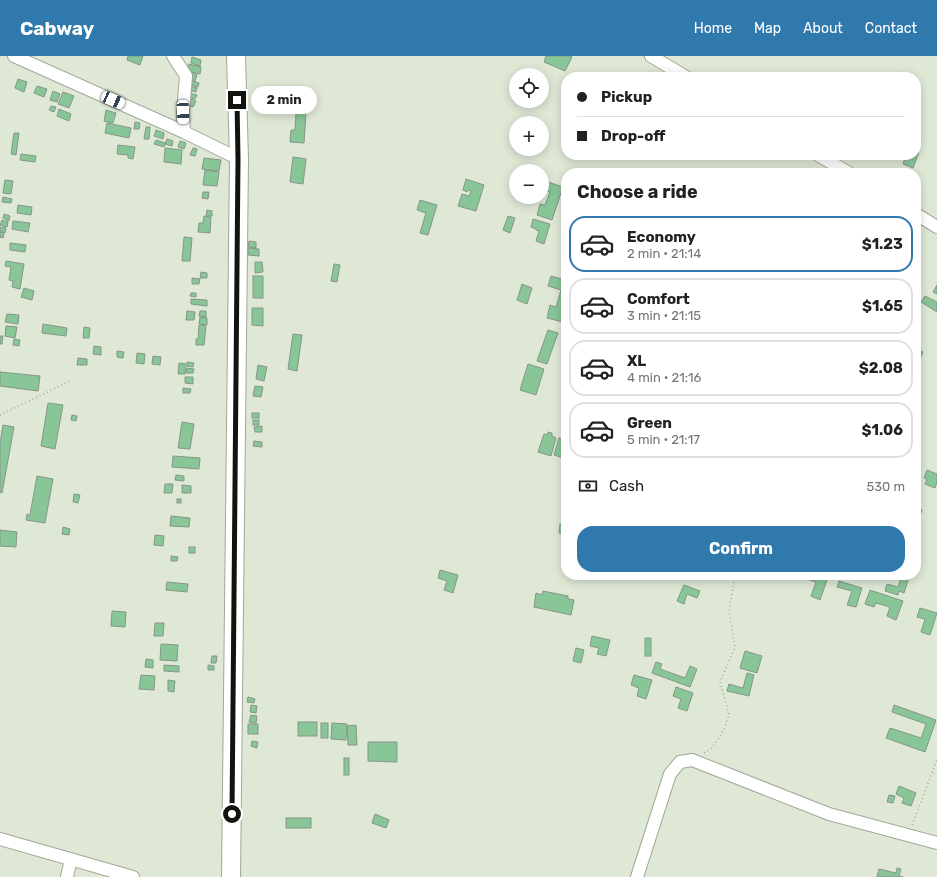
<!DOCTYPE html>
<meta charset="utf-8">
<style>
body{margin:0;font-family:Rubik,sans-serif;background:#f6f6f6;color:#222;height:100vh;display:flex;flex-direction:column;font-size:15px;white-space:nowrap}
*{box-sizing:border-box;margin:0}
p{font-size:13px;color:#767676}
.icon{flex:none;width:22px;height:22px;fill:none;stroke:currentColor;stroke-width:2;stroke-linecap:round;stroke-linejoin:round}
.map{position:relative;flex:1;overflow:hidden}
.sheet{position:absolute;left:561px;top:112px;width:360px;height:412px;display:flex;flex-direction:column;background:#fff;border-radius:16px;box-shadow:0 2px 10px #0003}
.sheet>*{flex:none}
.guide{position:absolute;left:561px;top:16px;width:360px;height:88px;border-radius:16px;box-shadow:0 2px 10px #0003;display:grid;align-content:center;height:88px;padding:0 16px;background:#fff}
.buttons{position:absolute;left:509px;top:12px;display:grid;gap:8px}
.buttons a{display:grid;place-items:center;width:40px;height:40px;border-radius:50%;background:#fff;box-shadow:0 2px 10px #0003;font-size:20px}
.end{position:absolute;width:18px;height:18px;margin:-9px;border:5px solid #11140e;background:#fff;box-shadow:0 0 0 2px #fff}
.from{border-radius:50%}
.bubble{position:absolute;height:28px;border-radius:14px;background:#fff;box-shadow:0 2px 10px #0003;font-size:13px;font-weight:700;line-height:28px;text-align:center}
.car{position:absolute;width:12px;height:24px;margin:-12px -6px;border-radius:5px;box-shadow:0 0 3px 1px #0007;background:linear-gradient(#fff 24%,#345 0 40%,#fff 0 76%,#345 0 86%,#fff 0)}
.guide b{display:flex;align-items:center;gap:14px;height:38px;font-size:15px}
.guide b+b{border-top:1px solid #e0e0e0}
.guide i{width:10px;height:10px;background:#222}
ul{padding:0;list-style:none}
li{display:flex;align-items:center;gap:12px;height:56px;margin:0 8px 6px;padding:0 8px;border:2px solid #e0e0e0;border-radius:16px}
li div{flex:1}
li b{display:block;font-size:15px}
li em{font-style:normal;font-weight:700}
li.current{border-color:#3079ad}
li>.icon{width:36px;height:36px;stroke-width:1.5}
h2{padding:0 16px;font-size:18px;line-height:48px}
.pay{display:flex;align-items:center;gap:10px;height:44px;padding:0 16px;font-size:15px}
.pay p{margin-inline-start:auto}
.primary-button{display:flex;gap:8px;margin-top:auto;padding:8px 16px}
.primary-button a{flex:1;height:46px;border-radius:16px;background:#3079ad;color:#fff;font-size:16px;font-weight:700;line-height:46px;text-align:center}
header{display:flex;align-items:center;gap:24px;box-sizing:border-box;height:56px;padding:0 20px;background:#3079ad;color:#fff}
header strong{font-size:19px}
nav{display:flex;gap:22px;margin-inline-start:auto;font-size:14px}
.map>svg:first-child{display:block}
.building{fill:#88c698;stroke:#859689}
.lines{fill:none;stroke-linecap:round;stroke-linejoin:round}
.minor-casing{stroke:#a0a998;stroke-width:14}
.highway-casing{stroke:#a0a998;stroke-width:20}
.path{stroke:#9fa697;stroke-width:1.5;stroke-dasharray:1 3;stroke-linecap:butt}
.minor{stroke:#fff;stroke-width:12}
.highway{stroke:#fff;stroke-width:18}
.route{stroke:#11140e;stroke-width:5}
</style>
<header>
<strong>Cabway</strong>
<nav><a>Home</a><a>Map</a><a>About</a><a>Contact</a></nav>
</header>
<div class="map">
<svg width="937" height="821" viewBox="0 0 937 821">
<rect width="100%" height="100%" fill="#dfe8d5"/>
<!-- building -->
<g class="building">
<polygon points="128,0 143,0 140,9 127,4"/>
<polygon points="546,0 571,0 572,1 565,15 544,6"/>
<polygon points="192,1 201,4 200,10 191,7"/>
<polygon points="189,8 201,11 200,18 187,15"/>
<polygon points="192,17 197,19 195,25 191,23"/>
<polygon points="18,23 27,26 24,36 15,32"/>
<polygon points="190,24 199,27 198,31 188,28"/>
<polygon points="37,30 47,33 44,41 34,37"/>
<polygon points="189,30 197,32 196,36 188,34"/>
<polygon points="53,35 60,38 57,46 50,44"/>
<polygon points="63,36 74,40 69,52 58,48"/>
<polygon points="189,37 197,39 195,43 188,41"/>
<polygon points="188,42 196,45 193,51 185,48"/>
<polygon points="51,50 56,51 54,56 49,54"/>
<polygon points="59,53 71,58 69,65 57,60"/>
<polygon points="106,54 116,57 113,67 104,65"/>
<polygon points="296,57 306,57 304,87 290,86 291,74 295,74"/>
<polygon points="135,66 140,67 139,73 134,73"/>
<polygon points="107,67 131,72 129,82 105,77"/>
<polygon points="146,71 150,71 149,83 144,83"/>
<polygon points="156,74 164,77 163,83 154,80"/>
<polygon points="14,77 19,77 16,99 11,98"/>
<polygon points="167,83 173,85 172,90 165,88"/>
<polygon points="156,84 165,87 164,91 154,88"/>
<polygon points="180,85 186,87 184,93 178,91"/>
<polygon points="118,89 135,91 133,103 128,102 128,99 117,98"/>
<polygon points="165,92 182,94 181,108 164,106"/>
<polygon points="193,92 197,93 195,100 190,99"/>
<polygon points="916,95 919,96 913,112 903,108 906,99 916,99"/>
<polygon points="21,98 36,100 35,106 20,104"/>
<polygon points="293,101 306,103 303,128 290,126"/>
<polygon points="204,102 221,104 219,115 202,113"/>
<polygon points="596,112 607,116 606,117 594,117"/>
<polygon points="205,114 219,116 217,130 203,129"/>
<polygon points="466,123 484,129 476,155 458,150 462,138 469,140 471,135 468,134 467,136 463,134"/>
<polygon points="5,124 13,125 11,138 3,137"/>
<polygon points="548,126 563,131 552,164 537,159 540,148 545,149 550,136 545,135"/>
<polygon points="203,136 209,136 208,143 202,142"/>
<polygon points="3,141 12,143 11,147 2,146"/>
<polygon points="420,144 437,149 428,179 420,177 426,157 417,154"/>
<polygon points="18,149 32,151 31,159 17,157"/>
<polygon points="207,154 212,155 212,160 206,160"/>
<polygon points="4,158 10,160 9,165 3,162"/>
<polygon points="204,160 211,161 210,177 198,176 199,167 203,167"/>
<polygon points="508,160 515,162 510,177 503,174"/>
<polygon points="533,163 550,168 544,188 536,185 539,175 536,174 536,173 531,171"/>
<polygon points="2,164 8,166 7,171 0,169"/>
<polygon points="13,165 30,167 28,176 12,173"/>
<polygon points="0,171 6,172 5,177 0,175"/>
<polygon points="0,176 4,177 3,182 0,181"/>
<polygon points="184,181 192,182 190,205 182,205"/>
<polygon points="249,185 256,186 256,192 248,191"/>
<polygon points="10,187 26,189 25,196 10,194"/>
<polygon points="248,192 259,193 259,200 248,199"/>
<polygon points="6,205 24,208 20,233 12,231 13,225 9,224 11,211 5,210"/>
<polygon points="255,206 262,206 263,216 255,217"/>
<polygon points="334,208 340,209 337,226 331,225"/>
<polygon points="201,216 207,217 207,222 200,222"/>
<rect x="253" y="220" width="10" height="22"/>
<polygon points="551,220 566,224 566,256 563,266 547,262 550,249 556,251 561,234 548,230"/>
<polygon points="192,222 200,223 199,228 192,228"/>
<polygon points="522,228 532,232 527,248 517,244"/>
<polygon points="937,229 937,238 933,236"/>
<polygon points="24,232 34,235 32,244 21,241"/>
<polygon points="191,237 196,237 196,241 190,240"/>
<polygon points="925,240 937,246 937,256 921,246"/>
<polygon points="191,243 207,244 207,250 191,248"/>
<polygon points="252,252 263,252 263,270 252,269"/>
<polygon points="187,255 195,256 194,264 186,264"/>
<polygon points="200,255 206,255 206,261 199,260"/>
<polygon points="7,258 19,259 18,268 5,266"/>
<polygon points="200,261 207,262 207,269 199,268"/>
<polygon points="43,268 67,272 66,280 42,277"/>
<polygon points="199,269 206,270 204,289 196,289 196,283 198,283"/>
<polygon points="6,270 17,271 15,282 5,280"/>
<polygon points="84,271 90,272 89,282 83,282"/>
<polygon points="548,274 558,277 547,308 537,305"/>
<polygon points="293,278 302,279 297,315 288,313"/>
<polygon points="0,280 3,280 2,288 0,288"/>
<polygon points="14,283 20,284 19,290 13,289"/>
<polygon points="94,290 101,291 101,299 93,298"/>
<polygon points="916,293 923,296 916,312"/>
<polygon points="117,295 124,296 123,302 117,301"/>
<polygon points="137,297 145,298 144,308 136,307"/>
<polygon points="153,300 161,301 160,309 152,308"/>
<polygon points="78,302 87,303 87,309 77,309"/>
<polygon points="187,306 194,307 193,311 187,310"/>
<polygon points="179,307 186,308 185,318 178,318"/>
<polygon points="528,308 544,313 536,339 520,334"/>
<polygon points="258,309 267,311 264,325 256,323"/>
<polygon points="187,312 194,313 193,317 186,317"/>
<polygon points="0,316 40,320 38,335 0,330"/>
<polygon points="185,321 193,321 193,328 185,327"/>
<polygon points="255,330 263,331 261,341 253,340"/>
<polygon points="183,332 191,333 190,337 183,337"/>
<polygon points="48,347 63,349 55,393 41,390"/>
<rect x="252" y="357" width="7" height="5"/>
<polygon points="72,359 77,360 76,365 71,364"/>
<rect x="253" y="364" width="6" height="5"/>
<polygon points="182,366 194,368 190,393 178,392"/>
<polygon points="3,369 14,371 2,437 0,436 0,387"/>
<polygon points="262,370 262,376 255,376 254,371"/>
<polygon points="548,376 552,377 552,380 556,382 551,400 538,396 544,378 547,379"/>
<polygon points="562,380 566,381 566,403 554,399 559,382 562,383"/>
<polygon points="254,385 262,386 262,391 253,390"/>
<polygon points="173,400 200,402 199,413 172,411"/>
<polygon points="927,414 937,418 937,426 935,432 925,428 927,423 924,422"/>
<polygon points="176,419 184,420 184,425 175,424"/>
<polygon points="37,420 53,423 45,467 26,464 27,458 30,459"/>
<polygon points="165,428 173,428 172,437 164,437"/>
<polygon points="182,429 191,430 191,437 182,437"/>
<polygon points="74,438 80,439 78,447 73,446"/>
<rect x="177" y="443" width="4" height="4"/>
<polygon points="916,451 922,454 916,470"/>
<polygon points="171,460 190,462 189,471 170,470"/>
<polygon points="560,468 566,469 566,478 559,477"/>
<polygon points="63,471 70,473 69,479 62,478"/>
<polygon points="0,474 17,476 16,491 0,490"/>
<polygon points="155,479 164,480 163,490 154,489"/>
<rect x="189" y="491" width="6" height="6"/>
<polygon points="171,500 178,501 177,505 171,505"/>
<polygon points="440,514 458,519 453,537 444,534 447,525 438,522"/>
<polygon points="801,519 822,519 828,521 820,544 811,540 816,526 800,521"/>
<polygon points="902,519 909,521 904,537 899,535 898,539 885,535 887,528 898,531"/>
<polygon points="839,525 862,532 856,551 847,549 852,535 837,531"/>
<polygon points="167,526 188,528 187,536 166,534"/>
<polygon points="684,529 700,535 697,542 687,538 684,548 677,545"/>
<polygon points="870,534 903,545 896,564 887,560 890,551 876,547 874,551 865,548"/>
<polygon points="543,535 568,540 568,543 574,544 571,559 534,551 536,537 542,539"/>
<polygon points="920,552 937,557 930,579 921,576 925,563 917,561"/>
<polygon points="112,555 126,556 125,571 111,570"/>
<polygon points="155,567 164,567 163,580 154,580"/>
<polygon points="592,580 610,584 606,600 597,598 599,592 590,590"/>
<rect x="645" y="582" width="6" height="18"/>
<polygon points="161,588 178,589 177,605 160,604"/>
<polygon points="576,592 584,594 581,607 573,605"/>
<polygon points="745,595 762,600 757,617 740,612"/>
<polygon points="212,600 217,600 216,607 211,607"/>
<polygon points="146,603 153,604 153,612 145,611"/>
<polygon points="656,606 662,608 660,613 685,622 690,610 697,613 690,631 652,617"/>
<polygon points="164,609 179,610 179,616 164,615"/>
<polygon points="208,609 214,610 214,614 208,614"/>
<polygon points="747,617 754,619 749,640 727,635 729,628 743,632"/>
<polygon points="141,619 155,620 154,634 139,633"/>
<polygon points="634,619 652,624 646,643 637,640 639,632 631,629"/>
<polygon points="168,624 175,625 174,636 168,635"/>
<polygon points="676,631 693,637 687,655 678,652 681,643 673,640"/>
<polygon points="248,641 255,643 254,647 247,646"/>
<polygon points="251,649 257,650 256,657 250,656"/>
<polygon points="894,649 936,664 925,696 886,682 890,672 921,682 926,668 892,656"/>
<polygon points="251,659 257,660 256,667 249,666"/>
<rect x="298" y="666" width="19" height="14"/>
<rect x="321" y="667" width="7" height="15"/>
<polygon points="332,667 347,668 346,684 331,683"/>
<rect x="248" y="668" width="10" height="10"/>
<polygon points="356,669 357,689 348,689 347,670"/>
<polygon points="252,685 258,686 257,692 251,690"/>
<polygon points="368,686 397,686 397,706 368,705"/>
<rect x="344" y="702" width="5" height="17"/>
<polygon points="899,730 916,737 911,750 902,747 904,742 896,738"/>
<polygon points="889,739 895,740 893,747 887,746"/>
<polygon points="375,758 389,764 386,772 372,767"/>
<rect x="286" y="762" width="25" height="10"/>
<polygon points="897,812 901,813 899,820 903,821 877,821 879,813 896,817"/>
</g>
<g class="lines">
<defs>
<g id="minor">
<polyline points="14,0 184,76 239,103"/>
<polyline points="173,0 186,20 183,56 184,76"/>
<polyline points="651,0 686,21"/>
<polyline points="818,99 849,117"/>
<polyline points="916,158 937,171"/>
<polyline points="0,783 133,821"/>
<polyline points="67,821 71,803"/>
<polyline points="637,821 670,718 680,706 692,704 829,758 937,787"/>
</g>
<polyline id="highway" points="231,821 239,103 236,0"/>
</defs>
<!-- minor casing -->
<use href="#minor" class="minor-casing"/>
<!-- highway casing -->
<use href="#highway" class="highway-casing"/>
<!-- path -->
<g class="path">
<polyline points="0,359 72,324"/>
<polyline points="704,697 712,692 724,674 729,658 720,626 735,591 729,555 735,519"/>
<polyline points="912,769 937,704"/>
</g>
<!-- minor -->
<use href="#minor" class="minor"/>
<!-- highway -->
<use href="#highway" class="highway"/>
</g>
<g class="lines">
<!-- route -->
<polyline class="route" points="232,758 238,103 237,44"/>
</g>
</svg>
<div class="buttons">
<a><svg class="icon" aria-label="locate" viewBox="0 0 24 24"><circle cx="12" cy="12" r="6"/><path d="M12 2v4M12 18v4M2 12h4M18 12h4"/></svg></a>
<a>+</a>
<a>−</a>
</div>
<i class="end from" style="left:232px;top:758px"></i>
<i class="end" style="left:237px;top:44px"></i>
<div class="bubble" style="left:251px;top:30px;width:66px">2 min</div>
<i class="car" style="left:113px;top:44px;rotate:114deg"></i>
<i class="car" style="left:183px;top:56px;rotate:178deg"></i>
<div class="guide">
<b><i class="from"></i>Pickup</b>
<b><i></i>Drop-off</b>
</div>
<section class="sheet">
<h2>Choose a ride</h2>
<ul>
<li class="current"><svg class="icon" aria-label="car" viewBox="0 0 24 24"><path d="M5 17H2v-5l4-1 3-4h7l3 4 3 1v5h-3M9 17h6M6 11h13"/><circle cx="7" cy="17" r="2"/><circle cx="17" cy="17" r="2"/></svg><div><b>Economy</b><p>2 min · 21:14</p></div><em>$1.23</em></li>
<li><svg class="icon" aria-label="car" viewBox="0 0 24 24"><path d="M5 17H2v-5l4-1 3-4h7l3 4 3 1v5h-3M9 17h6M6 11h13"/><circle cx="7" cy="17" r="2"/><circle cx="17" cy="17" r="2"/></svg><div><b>Comfort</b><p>3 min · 21:15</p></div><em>$1.65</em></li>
<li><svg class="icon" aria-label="car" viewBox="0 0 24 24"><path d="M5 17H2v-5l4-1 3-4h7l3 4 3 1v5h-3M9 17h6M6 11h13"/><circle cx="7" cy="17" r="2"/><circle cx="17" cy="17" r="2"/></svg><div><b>XL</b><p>4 min · 21:16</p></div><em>$2.08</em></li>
<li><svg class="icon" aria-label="car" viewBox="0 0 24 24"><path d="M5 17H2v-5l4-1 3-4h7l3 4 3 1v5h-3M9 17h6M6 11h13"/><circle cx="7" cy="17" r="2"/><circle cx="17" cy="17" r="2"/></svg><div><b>Green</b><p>5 min · 21:17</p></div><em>$1.06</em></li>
</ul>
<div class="pay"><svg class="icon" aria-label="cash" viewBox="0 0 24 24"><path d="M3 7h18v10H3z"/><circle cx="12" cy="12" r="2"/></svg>Cash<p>530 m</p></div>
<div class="primary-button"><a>Confirm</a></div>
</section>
</div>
